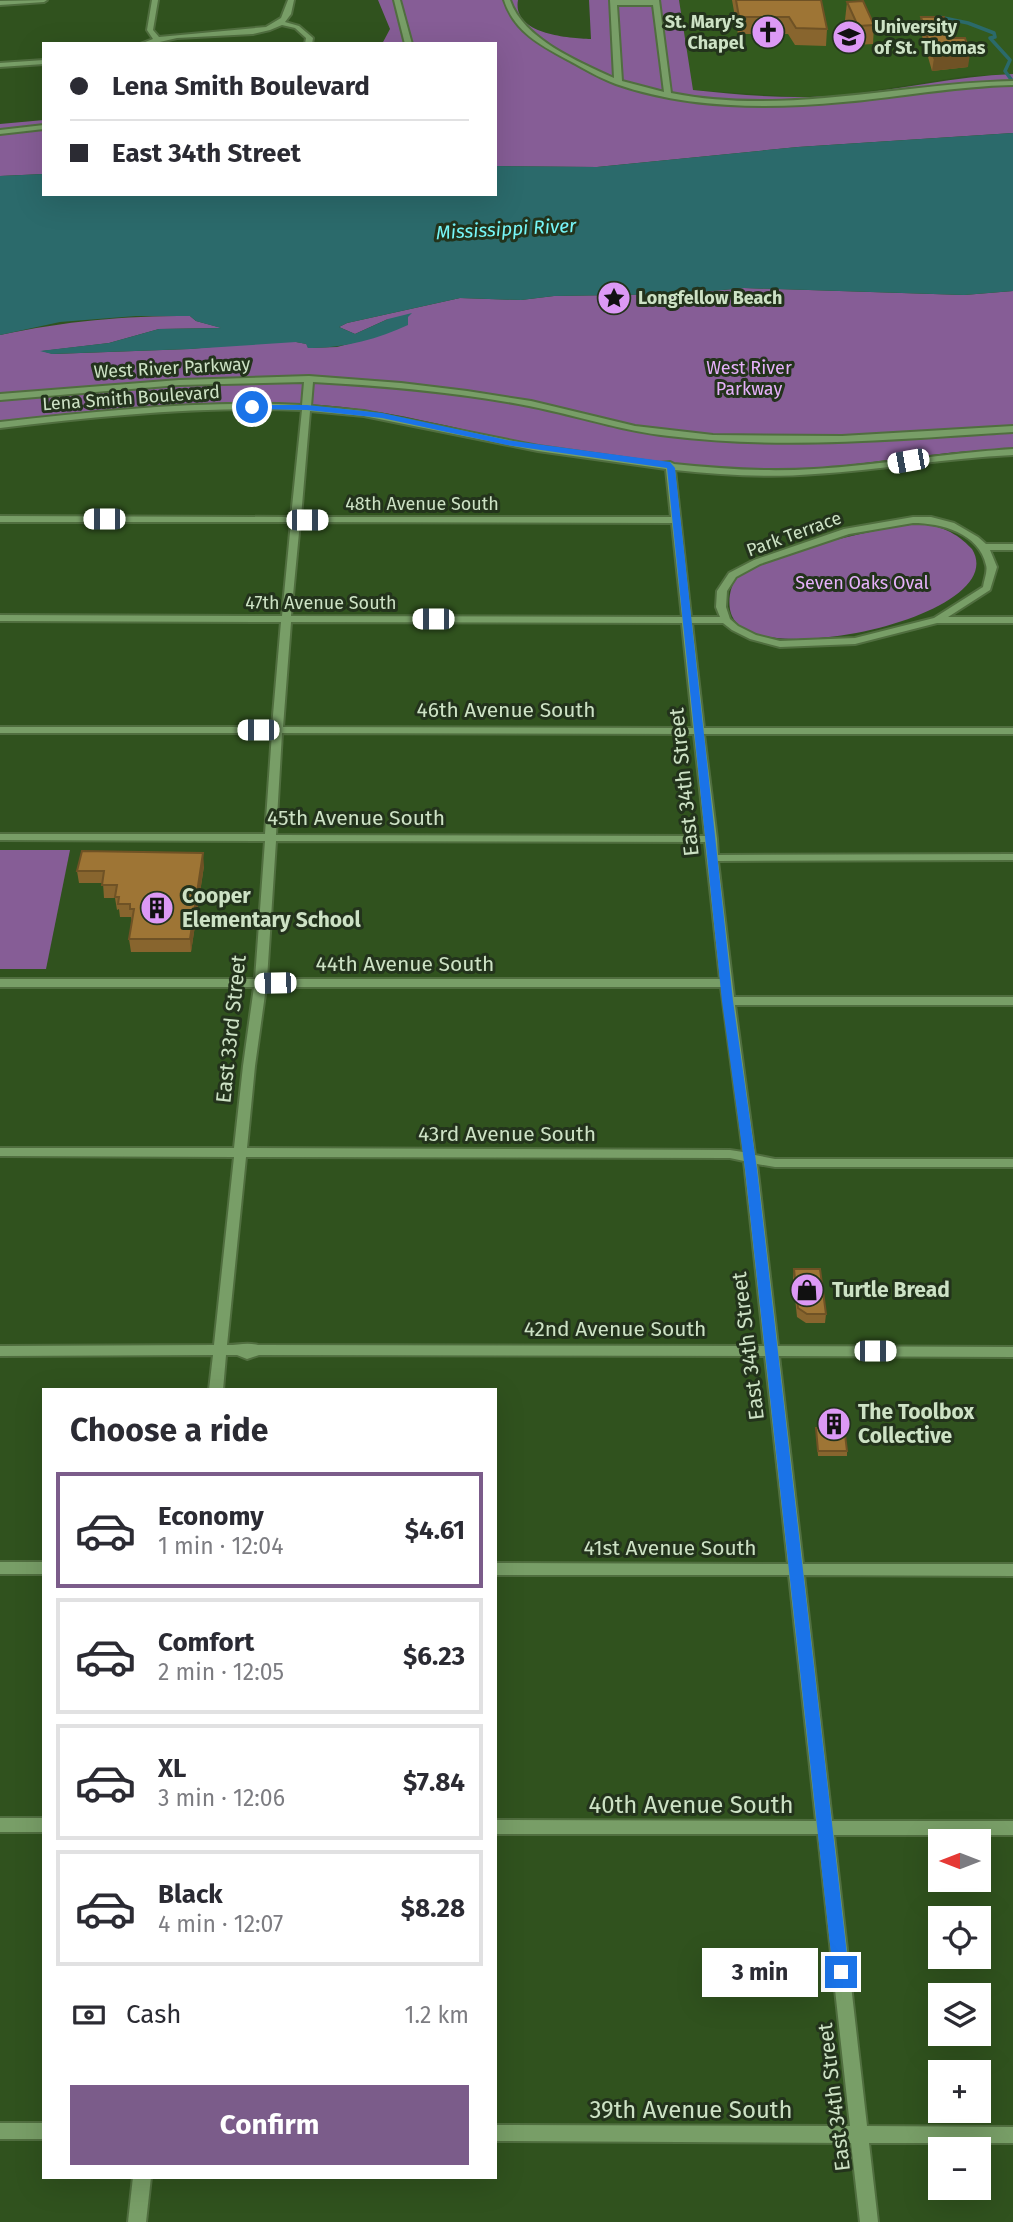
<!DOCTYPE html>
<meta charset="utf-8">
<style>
body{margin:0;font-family:"Fira Sans",sans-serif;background:#f2f2f3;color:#2b2b33;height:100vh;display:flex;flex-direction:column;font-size:26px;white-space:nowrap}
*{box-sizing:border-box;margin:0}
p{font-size:23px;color:#7c7c81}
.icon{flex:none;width:38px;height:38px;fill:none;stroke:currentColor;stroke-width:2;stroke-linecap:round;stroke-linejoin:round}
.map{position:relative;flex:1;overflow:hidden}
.side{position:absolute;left:42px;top:1388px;width:455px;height:791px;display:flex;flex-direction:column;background:#fff;border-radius:0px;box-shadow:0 7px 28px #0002}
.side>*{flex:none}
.hud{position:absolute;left:42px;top:42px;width:455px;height:154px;border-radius:0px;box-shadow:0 7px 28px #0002;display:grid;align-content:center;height:154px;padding:0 28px;background:#fff}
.needle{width:46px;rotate:270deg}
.buttons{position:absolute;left:928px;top:1829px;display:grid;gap:14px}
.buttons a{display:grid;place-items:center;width:63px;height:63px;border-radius:0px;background:#fff;box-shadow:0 7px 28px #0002;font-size:35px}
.end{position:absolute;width:32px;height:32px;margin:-16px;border:9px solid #1a73e8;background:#fff;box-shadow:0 0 0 4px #fff}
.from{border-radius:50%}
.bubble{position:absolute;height:49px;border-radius:0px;background:#fff;box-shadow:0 7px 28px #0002;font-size:23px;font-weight:700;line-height:49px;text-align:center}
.car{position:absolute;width:21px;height:42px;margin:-21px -10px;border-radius:9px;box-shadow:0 0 5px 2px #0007;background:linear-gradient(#fff 24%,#345 0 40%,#fff 0 76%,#345 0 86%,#fff 0)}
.hud b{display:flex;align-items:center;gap:24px;height:66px;font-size:26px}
.hud b+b{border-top:2px solid #e1e1e2}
.hud i{width:18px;height:18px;background:#2b2b33}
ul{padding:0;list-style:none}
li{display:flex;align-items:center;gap:21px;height:116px;margin:0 14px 10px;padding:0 14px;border:4px solid #e1e1e2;border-radius:0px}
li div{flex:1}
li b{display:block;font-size:26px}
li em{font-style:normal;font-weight:700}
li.selected{border-color:#7b5c8a}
li>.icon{width:63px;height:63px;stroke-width:1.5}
h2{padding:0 28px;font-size:32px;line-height:84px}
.pay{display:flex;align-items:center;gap:18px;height:77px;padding:0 28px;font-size:26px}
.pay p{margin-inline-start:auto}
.action{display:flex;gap:14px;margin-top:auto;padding:14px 28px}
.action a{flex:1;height:80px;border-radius:0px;background:#7b5c8a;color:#fff;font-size:28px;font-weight:700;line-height:80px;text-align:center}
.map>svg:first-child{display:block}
.built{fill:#335a1e}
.green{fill:#865d96}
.water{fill:#2b6a6b}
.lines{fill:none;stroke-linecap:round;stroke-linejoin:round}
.stream{stroke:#2b6a6b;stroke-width:3.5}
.minor-casing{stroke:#506e3f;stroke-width:4}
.minor{fill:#789e67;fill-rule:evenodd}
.wall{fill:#88652e}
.shaded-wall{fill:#6f5225}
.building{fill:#9e7535;stroke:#6f5225;stroke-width:2}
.route{fill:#1a73e8}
.labels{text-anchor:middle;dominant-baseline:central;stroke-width:6;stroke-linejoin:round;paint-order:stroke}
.far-poi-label{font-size:18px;font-weight:bold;fill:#cde2c5;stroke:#23331c;text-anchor:start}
.far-street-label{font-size:18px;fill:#cde2c5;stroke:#23331c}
.far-park-label{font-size:18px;fill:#e6b1fa;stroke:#23331c}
.far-water-label{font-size:19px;font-style:italic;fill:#76f6f7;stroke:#23331c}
.street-label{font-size:21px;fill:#cde2c5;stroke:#23331c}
.poi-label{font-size:21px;font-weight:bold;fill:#cde2c5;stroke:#23331c;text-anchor:start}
.near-street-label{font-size:24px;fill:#cde2c5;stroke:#23331c}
</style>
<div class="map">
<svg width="1013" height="2222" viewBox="0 0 1013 2222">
<rect width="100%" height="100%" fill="#30521e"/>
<!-- built -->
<polygon class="built" points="679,0 1013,0 1013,74 967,76 844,95 800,97 692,90"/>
<!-- green -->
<g class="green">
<path d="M378,0H518C512,34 567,38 591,39L589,0H679L693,90C743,95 792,100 843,95C900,90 955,76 1013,74V133L798,147L597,167L495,166V44H382L390,29Z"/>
<polygon points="44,120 44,174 0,176 0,124"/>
<path d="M744,288L964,295L1013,291V449C924,450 839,473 750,469C670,465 587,455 509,439C453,428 399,413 343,407C230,396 112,407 0,422V335C66,321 123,316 190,316L196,321L222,328L159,329L109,343L42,351L53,354L190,349L267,342H296L307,344L308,348L337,347L367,339L388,319L355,334L339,327L347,323L460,298L521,300L554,296L679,294Z"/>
<path d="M916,524C940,525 956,532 972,549C1013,616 756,672 732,616C727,605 729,585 739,576C746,569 763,564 772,560C819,542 867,531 916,524Z"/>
<polygon points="0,850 70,850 46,969 0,969"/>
</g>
<!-- water -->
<path class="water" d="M1013,133V291L964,295L744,288L679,294L554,296L521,300L460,298L347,323L339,327L355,334L388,319L412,313L408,317V325C378,339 341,349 308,348L306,344L296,342L190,349L52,354L40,351L109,343L159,329L221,328L196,321L190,316H136L60,322L0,335V176L44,174V194H495V166L597,167L798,147Z"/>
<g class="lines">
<!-- stream -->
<polyline class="stream" points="939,17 968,23 994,33 995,37 990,38 1010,60 1005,71 1013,82"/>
<defs>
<g id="minor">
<polygon points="47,0 44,2 0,5 0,1"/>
<polygon points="152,0 158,0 153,30 159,37 266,27 281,18 288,0 294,0 291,14 285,22 299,26 313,38 312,44 305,44 306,38 295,28 282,25 270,30 253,34 177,38 151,44 140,44 153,39 147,30"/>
<polygon points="394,0 400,0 412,44 405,44"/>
<path d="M504,0H510C523,39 579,62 614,78L610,0H659L671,93C786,116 899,83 1013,81V85C956,86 900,97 843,102C768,109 688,109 616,84C599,78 583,68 568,60C540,45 514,31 504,0ZM617,5H653L664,92L622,81Z"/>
<polygon points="44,60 44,64 0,67 0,63"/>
<polygon points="44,125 44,129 0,134 0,130"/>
<path d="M309,376L401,383L467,391L531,401L635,426L713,435L842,436L1013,426V432C899,439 783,450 669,436C621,431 576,415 529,406C458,392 385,386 313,382L311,406L364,411L538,446L659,463L670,462L674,464C721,469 767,472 814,469C881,465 946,453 1013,449V455C947,458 881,470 815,474C768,478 722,475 675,470L691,617H720L716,607L717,591L729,573L754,560L844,529L913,517H931L954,523L978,537L986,544H1013V550H990L997,567L990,590L948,617H1013V623H937L855,644L780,647L750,639L732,630L723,623H692L704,728H1013V734H704L717,839L718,855L1013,854V860L718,861L734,997H1013V1005H735L755,1155L775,1159H1013V1167H775L757,1164L778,1346L1013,1347V1357L779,1356L803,1564H1013V1576L804,1575L832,1821H1013V1835H834L867,2126L1013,2127V2143H869L878,2222H860L851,2143L495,2141V2125L850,2126L818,1834H495V1820L816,1821L789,1575H495V1563L788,1564L765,1356L259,1355L247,1359L237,1355H226L223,1390H209L213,1355L0,1356V1346L214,1345L234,1157L0,1156V1148H234L243,1066L254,987H0V979H255L265,841L0,840V834H265L272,733H0V727H272L281,622L0,621V615L282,616L291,522H0V516L291,517L302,410C201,406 100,416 0,428V422C100,411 201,400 302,405L304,382L179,385L0,400V394L179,380ZM310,411L364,416L538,451L666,469L671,517H301ZM300,522L672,523L682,617L291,616ZM913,523C941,523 979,533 986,565C988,571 984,580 983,587L934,618L855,638L780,641L756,635L738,626L730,619L726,607L727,591L736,577L760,564L849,534ZM291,622L682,623L693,728L283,727ZM282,733L694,734L705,836L276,835ZM276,841L705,842L720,979H267ZM266,987H721L743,1152L730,1150L247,1148L255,1066ZM246,1157L730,1158L744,1161L764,1346L258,1345C247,1342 239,1345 227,1345Z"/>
<rect x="0" y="1562" width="44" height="12"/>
<rect x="0" y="1818" width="44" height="14"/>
<rect x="0" y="2123" width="44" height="16"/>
<polygon points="133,2177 151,2177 146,2222 128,2222"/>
</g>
</defs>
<!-- minor casing -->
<use href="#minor" class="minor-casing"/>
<!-- minor -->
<use href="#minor" class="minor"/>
</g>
<!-- wall -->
<g class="wall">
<polygon points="732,0 821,0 827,29 826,46 795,45 788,34 738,34"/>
<polygon points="847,2 874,25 873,44 857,45 845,20"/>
<polygon points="921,17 951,38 968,67 932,71 920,29"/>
<polygon points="204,866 191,952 131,952 129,939 132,922 131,917 120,917 119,909 117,910 115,898 104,898 103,883 79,883 77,871"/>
<polygon points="794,1269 826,1314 825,1323 806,1323 797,1317 793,1278"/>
<polygon points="825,1410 847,1451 847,1456 818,1456 816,1428 826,1428 825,1415"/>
</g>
<!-- shaded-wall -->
<g class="shaded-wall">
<polygon points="970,54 968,67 932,71 934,58"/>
<polygon points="203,853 204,866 191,952 190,939"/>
</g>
<!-- building -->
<g class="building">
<polygon points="736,0 821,0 827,29 796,28 789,17 739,17"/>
<polygon points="863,1 874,25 858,26 847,2"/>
<polygon points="921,17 944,17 951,38 965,38 970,54 934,58"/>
<polygon points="82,851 203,853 190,939 129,939 134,909 130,909 130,904 118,904 119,897 115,897 117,885 102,885 104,871 77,871"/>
<polygon points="794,1269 820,1269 826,1314 807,1314 798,1308"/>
<polygon points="825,1410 842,1410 847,1451 818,1451 816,1428 828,1428"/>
</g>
<!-- route -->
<polygon class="route" points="252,405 307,405 382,413 507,440 670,462 675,468 733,1001 757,1169 849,1972 846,1977 841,1979 835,1977 833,1972 745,1169 722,1001 667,468 507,445 382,418 307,410 249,409"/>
<!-- icons -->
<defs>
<symbol id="church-disc" viewBox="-11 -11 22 22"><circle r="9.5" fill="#dc99f5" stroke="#23331c"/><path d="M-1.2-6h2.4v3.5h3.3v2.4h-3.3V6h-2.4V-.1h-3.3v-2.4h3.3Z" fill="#111"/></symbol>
<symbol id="university-disc" viewBox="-11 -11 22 22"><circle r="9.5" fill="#dc99f5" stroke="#23331c"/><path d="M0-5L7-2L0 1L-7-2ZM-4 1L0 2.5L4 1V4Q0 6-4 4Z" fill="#111"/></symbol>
<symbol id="sight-disc" viewBox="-11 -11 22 22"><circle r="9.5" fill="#dc99f5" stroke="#23331c"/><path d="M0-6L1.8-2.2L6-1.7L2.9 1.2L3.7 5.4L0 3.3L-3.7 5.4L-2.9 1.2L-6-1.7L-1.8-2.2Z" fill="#111"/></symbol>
<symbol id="building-disc" viewBox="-11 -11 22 22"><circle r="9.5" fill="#dc99f5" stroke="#23331c"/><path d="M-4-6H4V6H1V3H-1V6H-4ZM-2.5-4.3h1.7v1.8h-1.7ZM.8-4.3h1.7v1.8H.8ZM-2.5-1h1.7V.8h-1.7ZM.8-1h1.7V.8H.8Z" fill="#111"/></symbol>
<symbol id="shop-disc" viewBox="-11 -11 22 22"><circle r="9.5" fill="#dc99f5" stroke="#23331c"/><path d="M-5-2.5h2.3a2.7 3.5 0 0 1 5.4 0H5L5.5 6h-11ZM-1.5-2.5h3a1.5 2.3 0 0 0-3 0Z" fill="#111"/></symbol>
</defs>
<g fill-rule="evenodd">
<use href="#church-disc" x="749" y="13" width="38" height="38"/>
<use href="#university-disc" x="830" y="18" width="38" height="38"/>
<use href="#sight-disc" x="595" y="279" width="38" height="38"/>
<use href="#building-disc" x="138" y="889" width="38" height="38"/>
<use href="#shop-disc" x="788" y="1271" width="38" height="38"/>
<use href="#building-disc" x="815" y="1405" width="38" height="38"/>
</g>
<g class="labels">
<!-- far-poi labels -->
<g class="far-poi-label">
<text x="744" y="22" text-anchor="end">St. Mary's<tspan x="744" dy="21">Chapel</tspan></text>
<text x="874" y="27">University<tspan x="874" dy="21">of St. Thomas</tspan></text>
<text x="638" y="298">Longfellow Beach</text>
</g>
<!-- far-street labels -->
<g class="far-street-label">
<text transform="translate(172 368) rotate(-3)">West River Parkway</text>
<text transform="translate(131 398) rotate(-4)">Lena Smith Boulevard</text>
<text x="422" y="504">48th Avenue South</text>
<text transform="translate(794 534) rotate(-20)">Park Terrace</text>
<text x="321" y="603">47th Avenue South</text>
</g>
<!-- far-park labels -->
<g class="far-park-label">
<text x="749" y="368">West River<tspan x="749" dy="21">Parkway</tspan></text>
<text x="862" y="583">Seven Oaks Oval</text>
</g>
<!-- far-water labels -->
<g class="far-water-label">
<text transform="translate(506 229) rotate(-3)">Mississippi River</text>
</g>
<!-- street labels -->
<g class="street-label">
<text x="506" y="710">46th Avenue South</text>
<text transform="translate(684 782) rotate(-96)">East 34th Street</text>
<text x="356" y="818">45th Avenue South</text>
<text x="405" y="964">44th Avenue South</text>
<text transform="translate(231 1029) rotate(-84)">East 33rd Street</text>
<text x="507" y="1134">43rd Avenue South</text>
<text x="615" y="1329">42nd Avenue South</text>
<text transform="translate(748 1346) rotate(-97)">East 34th Street</text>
<text x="670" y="1548">41st Avenue South</text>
<text transform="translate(834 2097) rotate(-97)">East 34th Street</text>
</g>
<!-- poi labels -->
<g class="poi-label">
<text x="182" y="896">Cooper<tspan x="182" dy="24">Elementary School</tspan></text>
<text x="832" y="1290">Turtle Bread</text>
<text x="858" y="1412">The Toolbox<tspan x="858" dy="24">Collective</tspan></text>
</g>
<!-- near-street labels -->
<g class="near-street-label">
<text x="691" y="1805">40th Avenue South</text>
<text x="691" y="2110">39th Avenue South</text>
</g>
</g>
</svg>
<div class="buttons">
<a><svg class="needle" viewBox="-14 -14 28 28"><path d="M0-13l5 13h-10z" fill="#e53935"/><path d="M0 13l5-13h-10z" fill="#7c7c81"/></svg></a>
<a><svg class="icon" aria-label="locate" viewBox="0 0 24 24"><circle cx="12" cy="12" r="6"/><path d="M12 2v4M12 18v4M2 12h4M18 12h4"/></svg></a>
<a><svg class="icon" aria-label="layers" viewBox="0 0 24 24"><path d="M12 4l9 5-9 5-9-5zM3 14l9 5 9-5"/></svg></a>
<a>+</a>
<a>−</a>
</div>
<i class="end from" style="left:252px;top:407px"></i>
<i class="end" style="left:841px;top:1972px"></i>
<div class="bubble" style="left:702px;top:1948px;width:116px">3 min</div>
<i class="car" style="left:908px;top:461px;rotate:260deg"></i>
<i class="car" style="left:104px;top:519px;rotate:270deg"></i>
<i class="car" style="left:307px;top:520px;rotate:90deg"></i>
<i class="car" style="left:433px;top:619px;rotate:270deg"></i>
<i class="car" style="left:258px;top:730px;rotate:270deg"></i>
<i class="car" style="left:275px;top:983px;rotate:269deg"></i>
<i class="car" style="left:875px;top:1351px;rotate:90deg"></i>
<div class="hud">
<b><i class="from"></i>Lena Smith Boulevard</b>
<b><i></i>East 34th Street</b>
</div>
<section class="side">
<h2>Choose a ride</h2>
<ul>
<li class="selected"><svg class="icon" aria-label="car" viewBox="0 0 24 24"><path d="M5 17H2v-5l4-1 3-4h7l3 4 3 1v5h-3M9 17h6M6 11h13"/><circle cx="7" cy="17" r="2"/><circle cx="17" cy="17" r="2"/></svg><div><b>Economy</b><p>1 min · 12:04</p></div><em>$4.61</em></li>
<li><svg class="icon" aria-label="car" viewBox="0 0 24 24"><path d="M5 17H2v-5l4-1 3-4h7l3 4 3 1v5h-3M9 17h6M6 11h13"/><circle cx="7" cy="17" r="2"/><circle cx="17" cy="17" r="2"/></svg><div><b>Comfort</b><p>2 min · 12:05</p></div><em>$6.23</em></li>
<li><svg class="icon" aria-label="car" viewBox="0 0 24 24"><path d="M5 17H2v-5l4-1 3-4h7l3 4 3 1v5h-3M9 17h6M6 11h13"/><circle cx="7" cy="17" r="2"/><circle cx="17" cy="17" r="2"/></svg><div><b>XL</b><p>3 min · 12:06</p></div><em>$7.84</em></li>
<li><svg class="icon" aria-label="car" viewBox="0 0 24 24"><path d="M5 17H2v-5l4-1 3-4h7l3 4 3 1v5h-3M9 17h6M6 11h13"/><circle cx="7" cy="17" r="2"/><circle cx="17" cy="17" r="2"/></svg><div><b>Black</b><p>4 min · 12:07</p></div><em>$8.28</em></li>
</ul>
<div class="pay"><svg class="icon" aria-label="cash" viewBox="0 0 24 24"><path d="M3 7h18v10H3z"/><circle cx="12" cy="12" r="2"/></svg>Cash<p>1.2 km</p></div>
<div class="action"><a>Confirm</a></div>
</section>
</div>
